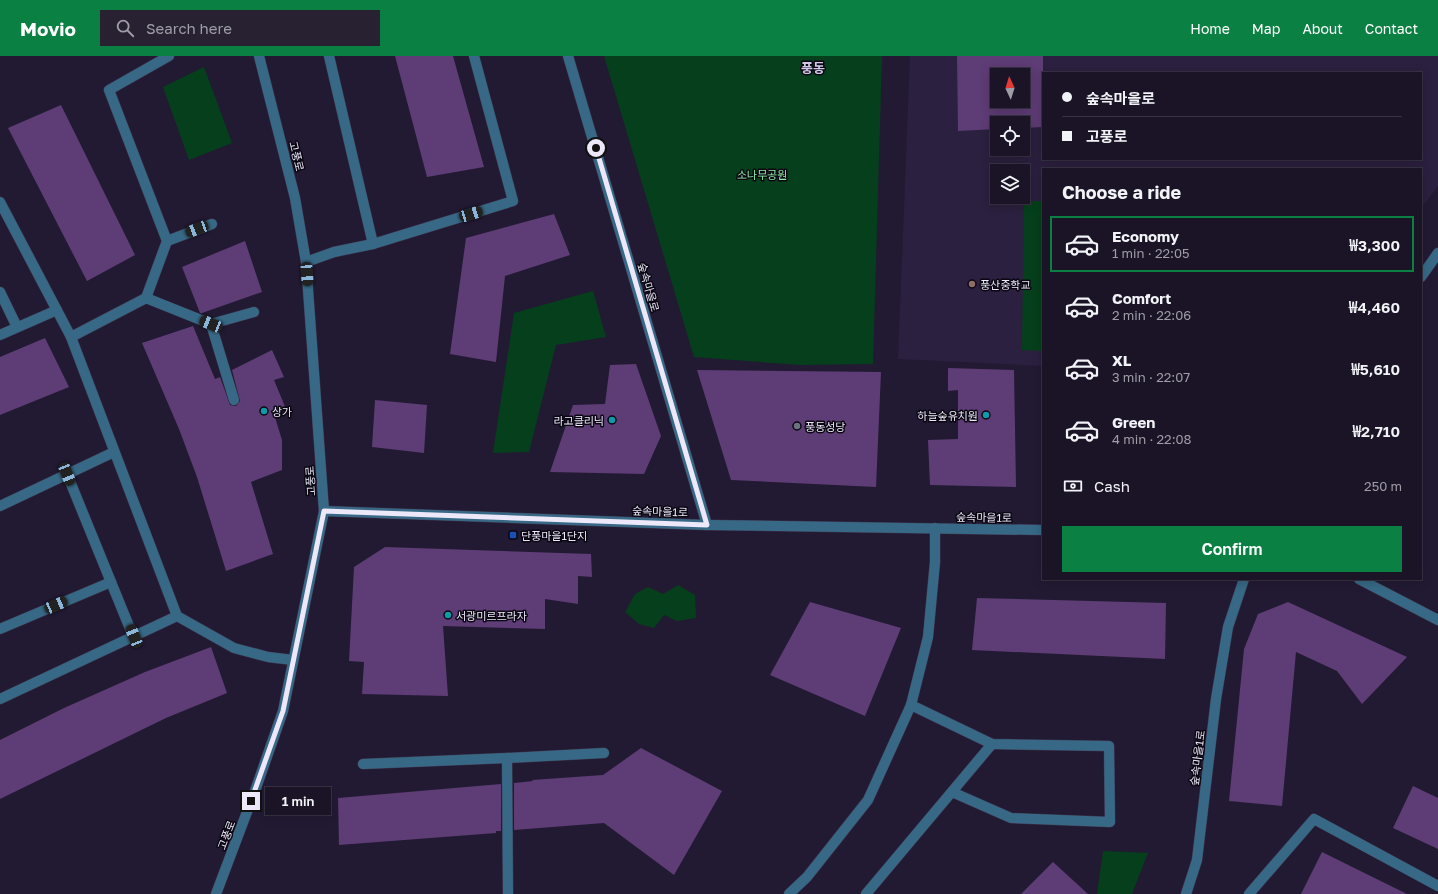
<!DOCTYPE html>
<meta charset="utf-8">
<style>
body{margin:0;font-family:"Golos Text","Noto Sans KR",sans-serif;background:#272132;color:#f1f3f6;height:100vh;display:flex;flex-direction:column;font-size:15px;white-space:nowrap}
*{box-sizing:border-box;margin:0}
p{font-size:13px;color:#9f9ea7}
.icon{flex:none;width:22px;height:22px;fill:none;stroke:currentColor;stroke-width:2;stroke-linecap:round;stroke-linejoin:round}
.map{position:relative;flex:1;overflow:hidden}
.panel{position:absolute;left:1042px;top:112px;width:380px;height:412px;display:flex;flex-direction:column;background:#1a1426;border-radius:0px;box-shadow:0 2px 10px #0003,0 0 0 1px #383343}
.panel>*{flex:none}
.guide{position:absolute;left:1042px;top:16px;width:380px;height:88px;border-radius:0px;box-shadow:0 2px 10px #0003,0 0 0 1px #383343;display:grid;align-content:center;height:88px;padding:0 20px;background:#1a1426}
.needle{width:26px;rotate:356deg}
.fabs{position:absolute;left:990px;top:12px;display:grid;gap:8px}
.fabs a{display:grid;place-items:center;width:40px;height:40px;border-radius:0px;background:#1a1426;box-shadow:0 2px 10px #0003,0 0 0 1px #383343;font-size:20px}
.end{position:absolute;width:18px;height:18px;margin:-9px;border:5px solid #ece8f9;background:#111;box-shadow:0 0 0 2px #111}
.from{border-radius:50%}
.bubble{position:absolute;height:28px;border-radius:0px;background:#1a1426;box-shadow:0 2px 10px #0003,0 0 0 1px #383343;font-size:13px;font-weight:600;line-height:28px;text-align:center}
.car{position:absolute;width:12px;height:24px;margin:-12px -6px;border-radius:5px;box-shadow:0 0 3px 1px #0007;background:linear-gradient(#222 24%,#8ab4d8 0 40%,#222 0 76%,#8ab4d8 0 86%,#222 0)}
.guide b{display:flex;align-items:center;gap:14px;height:38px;font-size:15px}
.guide b+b{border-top:1px solid #383343}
.guide i{width:10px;height:10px;background:#f1f3f6}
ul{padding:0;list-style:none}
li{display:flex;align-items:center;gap:12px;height:56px;margin:0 8px 6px;padding:0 12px;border:2px solid transparent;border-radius:0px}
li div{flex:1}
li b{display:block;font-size:15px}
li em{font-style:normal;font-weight:600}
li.current{border-color:#0b8043}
li>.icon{width:36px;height:36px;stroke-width:1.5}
h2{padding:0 20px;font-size:18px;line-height:48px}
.pay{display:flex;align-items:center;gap:10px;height:44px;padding:0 20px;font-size:15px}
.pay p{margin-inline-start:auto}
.button{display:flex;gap:8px;margin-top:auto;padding:8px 20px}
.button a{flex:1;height:46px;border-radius:0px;background:#0b8043;color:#fff;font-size:16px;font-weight:600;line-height:46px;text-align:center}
header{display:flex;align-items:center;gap:24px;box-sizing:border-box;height:56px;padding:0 20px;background:#0b8043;color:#fff}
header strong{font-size:19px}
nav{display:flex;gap:22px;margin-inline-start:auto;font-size:14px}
.search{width:280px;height:36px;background:#272132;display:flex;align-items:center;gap:10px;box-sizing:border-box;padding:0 14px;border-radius:0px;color:#9f9ea7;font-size:15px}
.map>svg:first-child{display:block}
.built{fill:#2b203f;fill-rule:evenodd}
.green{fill:#063f1c}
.building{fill:#5e3c76;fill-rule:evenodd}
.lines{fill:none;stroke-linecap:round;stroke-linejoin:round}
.service-casing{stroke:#3e374f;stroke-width:11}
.minor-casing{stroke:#3e374f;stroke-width:11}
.tertiary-casing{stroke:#3e374f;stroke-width:11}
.service{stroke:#376986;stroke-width:10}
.minor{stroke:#376986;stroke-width:10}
.tertiary{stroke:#376986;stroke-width:10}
.route{stroke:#ece8f9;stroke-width:5}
.education-dot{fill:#8d6e63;stroke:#0a0712;stroke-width:1.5}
.culture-dot{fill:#0f9aa8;stroke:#0a0712;stroke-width:1.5}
.worship-dot{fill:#6b7280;stroke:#0a0712;stroke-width:1.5}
.transit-dot{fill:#1a4fb4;stroke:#0a0712;stroke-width:1.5}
.labels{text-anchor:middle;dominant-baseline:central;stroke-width:3;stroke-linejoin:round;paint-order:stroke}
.street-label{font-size:11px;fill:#ece8f9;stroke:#0a0712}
.park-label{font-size:11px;fill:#91eaa6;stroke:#0a0712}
.poi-label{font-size:11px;fill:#ece8f9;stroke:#0a0712;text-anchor:start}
.quarter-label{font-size:13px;font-weight:bold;fill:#d1c8e9;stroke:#0a0712}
</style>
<header>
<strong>Movio</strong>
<div class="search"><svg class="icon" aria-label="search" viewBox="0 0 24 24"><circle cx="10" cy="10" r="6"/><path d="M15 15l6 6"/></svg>Search here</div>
<nav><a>Home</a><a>Map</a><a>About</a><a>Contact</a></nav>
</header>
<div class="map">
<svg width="1438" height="838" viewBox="0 0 1438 838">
<rect width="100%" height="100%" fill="#221a33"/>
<!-- built -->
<path class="built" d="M910,0H1438V130L1421,153V113H1043V310L898,303ZM1043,17H1421V103H1043ZM997,19H1023V45H997ZM997,67H1023V93H997ZM997,115H1023V141H997Z"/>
<!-- green -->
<g class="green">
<polygon points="604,0 882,0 873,308 800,309 694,301"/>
<polygon points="204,11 232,87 189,104 163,31"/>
<polygon points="1024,145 1043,145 1043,295 1022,294"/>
<polygon points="593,235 606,281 556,289 529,396 493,397 514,257"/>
<polygon points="678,529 695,539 696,562 677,565 664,559 654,572 639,568 625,556 635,538 648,531 663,538"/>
<polygon points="1103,795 1148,797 1132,838 1097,838"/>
</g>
<!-- building -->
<g class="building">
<polygon points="395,0 453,0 484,111 427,121"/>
<path d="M957,0H1043V71L1023,72V67H997V73L958,75ZM997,19H1023V45H997Z"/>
<polygon points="61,49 135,199 87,225 8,72"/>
<polygon points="554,158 570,199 505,220 496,306 450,298 466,182"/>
<polygon points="245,185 262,236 202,257 200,257 182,211"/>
<polygon points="193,270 215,323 220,321 230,349 236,350 240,345 232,314 272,294 284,321 274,324 286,353 274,358 282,384 282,414 251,426 273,498 226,515 197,421 179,373 142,287"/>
<polygon points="45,282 69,331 0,359 0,301"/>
<polygon points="636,308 661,380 644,418 550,416 573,349 605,348 610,309"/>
<polygon points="948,312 1014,314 1016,431 930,429 928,384 958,383 958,334 948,335"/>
<polygon points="697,314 881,316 876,431 731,424"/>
<polygon points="375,344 427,349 424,397 372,391"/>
<polygon points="385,491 591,498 592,521 578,520 578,548 545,543 545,573 443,570 448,640 362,638 364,606 349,605 354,511"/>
<polygon points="977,542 1166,547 1165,603 972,594"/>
<polygon points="810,546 901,572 865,660 770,619"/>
<polygon points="1288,546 1407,601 1362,648 1337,615 1296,596 1282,750 1229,745 1244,593 1258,558"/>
<polygon points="211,591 227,637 166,662 0,743 0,684 64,652 145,616"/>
<polygon points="641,692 722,735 674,819 604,767 514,774 514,727 533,725 532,724 603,719"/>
<polygon points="501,728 501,775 496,775 496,777 339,789 338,742"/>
<polygon points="1413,730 1438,742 1438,793 1393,772"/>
<polygon points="1322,796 1407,838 1301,838"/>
<polygon points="1053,806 1088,838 1021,838"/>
</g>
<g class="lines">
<defs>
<g id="service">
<polyline points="329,0 373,188"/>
<polyline points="0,146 71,281 177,560 234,592 268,601 293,604"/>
<polyline points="167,185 212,168"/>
<polyline points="306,206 334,196 373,188 513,145 474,0"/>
<polyline points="0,236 17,271"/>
<polyline points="146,242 211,268 234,344"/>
<polyline points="211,268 254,256"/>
<polyline points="0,279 57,254"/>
<polyline points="71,281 146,242 167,185 109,34 169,0"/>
<polyline points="67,418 133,580"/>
<polyline points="0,450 114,396"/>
<polyline points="0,573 111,526"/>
<polyline points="0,643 177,560"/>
<polyline points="911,649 992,688 1109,690 1110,766 1011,762 952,736"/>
<polyline points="507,702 508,838"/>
<polyline points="363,708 507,702 604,697"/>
<polyline points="789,838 807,821 868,744 911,649 928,581 935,506 935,472"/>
<polyline points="866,838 992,688"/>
</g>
<g id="minor">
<polyline points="259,0 295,142 306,206 324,455"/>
<polyline points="568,0 707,469"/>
<polyline points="1249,838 1314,763 1438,830"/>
</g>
<g id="tertiary">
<polyline points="1421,221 1438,197"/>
<polyline points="1359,523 1438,564"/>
<polyline points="216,838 256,732 283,655 324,455 707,469 1043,474"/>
<polyline points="1186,838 1197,804 1216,643 1228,571 1244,523"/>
</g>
</defs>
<!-- service casing -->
<use href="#service" class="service-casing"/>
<!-- minor casing -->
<use href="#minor" class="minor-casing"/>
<!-- tertiary casing -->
<use href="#tertiary" class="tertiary-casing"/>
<!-- service -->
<use href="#service" class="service"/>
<!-- minor -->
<use href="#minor" class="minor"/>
<!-- tertiary -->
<use href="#tertiary" class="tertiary"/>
</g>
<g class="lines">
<!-- route -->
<polyline class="route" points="251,745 283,655 324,455 707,469 596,92"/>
</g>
<!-- markers -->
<circle class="education-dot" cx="972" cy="228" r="4"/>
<g class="culture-dot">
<circle cx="264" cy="355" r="4"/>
<circle cx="986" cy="359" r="4"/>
<circle cx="612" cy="364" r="4"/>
<circle cx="448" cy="559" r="4"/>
</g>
<circle class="worship-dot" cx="797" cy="370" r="4"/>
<rect class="transit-dot" x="509" y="475" width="8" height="8" rx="2"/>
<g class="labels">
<!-- street labels -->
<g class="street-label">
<text transform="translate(297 100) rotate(76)">고풍로</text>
<text transform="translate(649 231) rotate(74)">숲속마을로</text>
<text transform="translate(310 425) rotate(-94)">고풍로</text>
<text transform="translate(660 455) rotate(2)">숲속마을1로</text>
<text transform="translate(984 461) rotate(1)">숲속마을1로</text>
<text transform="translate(1197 702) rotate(-83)">숲속마을1로</text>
<text transform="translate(226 779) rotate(-69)">고풍로</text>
</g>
<!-- park labels -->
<g class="park-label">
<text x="762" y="118">소나무공원</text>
</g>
<!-- poi labels -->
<g class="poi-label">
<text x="980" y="228">풍산중학교</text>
<text x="272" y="355">상가</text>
<text x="978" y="359" text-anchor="end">하늘숲유치원</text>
<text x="604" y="364" text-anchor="end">라고클리닉</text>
<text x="805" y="370">풍동성당</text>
<text x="521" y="479">단풍마을1단지</text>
<text x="456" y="559">서광미르프라자</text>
</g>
<!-- quarter labels -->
<g class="quarter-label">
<text x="813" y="12">풍동</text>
</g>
</g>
</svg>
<div class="fabs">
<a><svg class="needle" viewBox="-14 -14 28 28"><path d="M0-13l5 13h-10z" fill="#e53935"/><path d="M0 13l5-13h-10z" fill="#9f9ea7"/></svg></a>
<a><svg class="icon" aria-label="locate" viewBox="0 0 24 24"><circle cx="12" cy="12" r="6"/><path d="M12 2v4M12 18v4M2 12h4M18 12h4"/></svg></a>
<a><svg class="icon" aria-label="layers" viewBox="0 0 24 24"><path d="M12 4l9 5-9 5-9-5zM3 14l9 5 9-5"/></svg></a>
</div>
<i class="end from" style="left:596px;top:92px"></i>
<i class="end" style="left:251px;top:745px"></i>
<div class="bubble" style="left:265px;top:731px;width:66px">1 min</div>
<i class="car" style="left:471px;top:158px;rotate:73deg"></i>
<i class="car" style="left:197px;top:173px;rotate:249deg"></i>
<i class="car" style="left:307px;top:218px;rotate:176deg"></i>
<i class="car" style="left:211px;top:268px;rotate:292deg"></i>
<i class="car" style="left:67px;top:418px;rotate:158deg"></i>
<i class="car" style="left:56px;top:549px;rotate:67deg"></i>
<i class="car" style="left:134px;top:580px;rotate:338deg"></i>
<div class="guide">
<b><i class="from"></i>숲속마을로</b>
<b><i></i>고풍로</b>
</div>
<section class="panel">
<h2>Choose a ride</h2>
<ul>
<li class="current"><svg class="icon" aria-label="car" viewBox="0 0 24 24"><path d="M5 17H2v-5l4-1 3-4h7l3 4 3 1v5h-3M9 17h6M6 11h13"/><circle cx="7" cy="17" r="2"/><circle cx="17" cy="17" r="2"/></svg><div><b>Economy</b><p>1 min · 22:05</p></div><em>₩3,300</em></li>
<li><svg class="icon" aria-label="car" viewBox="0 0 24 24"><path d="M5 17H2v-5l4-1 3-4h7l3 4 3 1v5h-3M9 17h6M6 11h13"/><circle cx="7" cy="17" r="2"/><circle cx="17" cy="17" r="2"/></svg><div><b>Comfort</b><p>2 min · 22:06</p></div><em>₩4,460</em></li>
<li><svg class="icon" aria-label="car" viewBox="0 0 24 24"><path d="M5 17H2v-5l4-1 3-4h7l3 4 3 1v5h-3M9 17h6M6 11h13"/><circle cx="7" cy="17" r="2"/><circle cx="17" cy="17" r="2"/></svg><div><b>XL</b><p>3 min · 22:07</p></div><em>₩5,610</em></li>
<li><svg class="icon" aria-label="car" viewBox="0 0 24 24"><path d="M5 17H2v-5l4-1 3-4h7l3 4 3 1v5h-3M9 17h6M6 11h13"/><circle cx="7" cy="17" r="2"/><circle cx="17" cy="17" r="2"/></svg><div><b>Green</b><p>4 min · 22:08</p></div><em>₩2,710</em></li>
</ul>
<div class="pay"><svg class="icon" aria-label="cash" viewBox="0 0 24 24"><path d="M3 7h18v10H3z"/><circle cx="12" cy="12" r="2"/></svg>Cash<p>250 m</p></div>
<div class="button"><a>Confirm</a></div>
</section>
</div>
